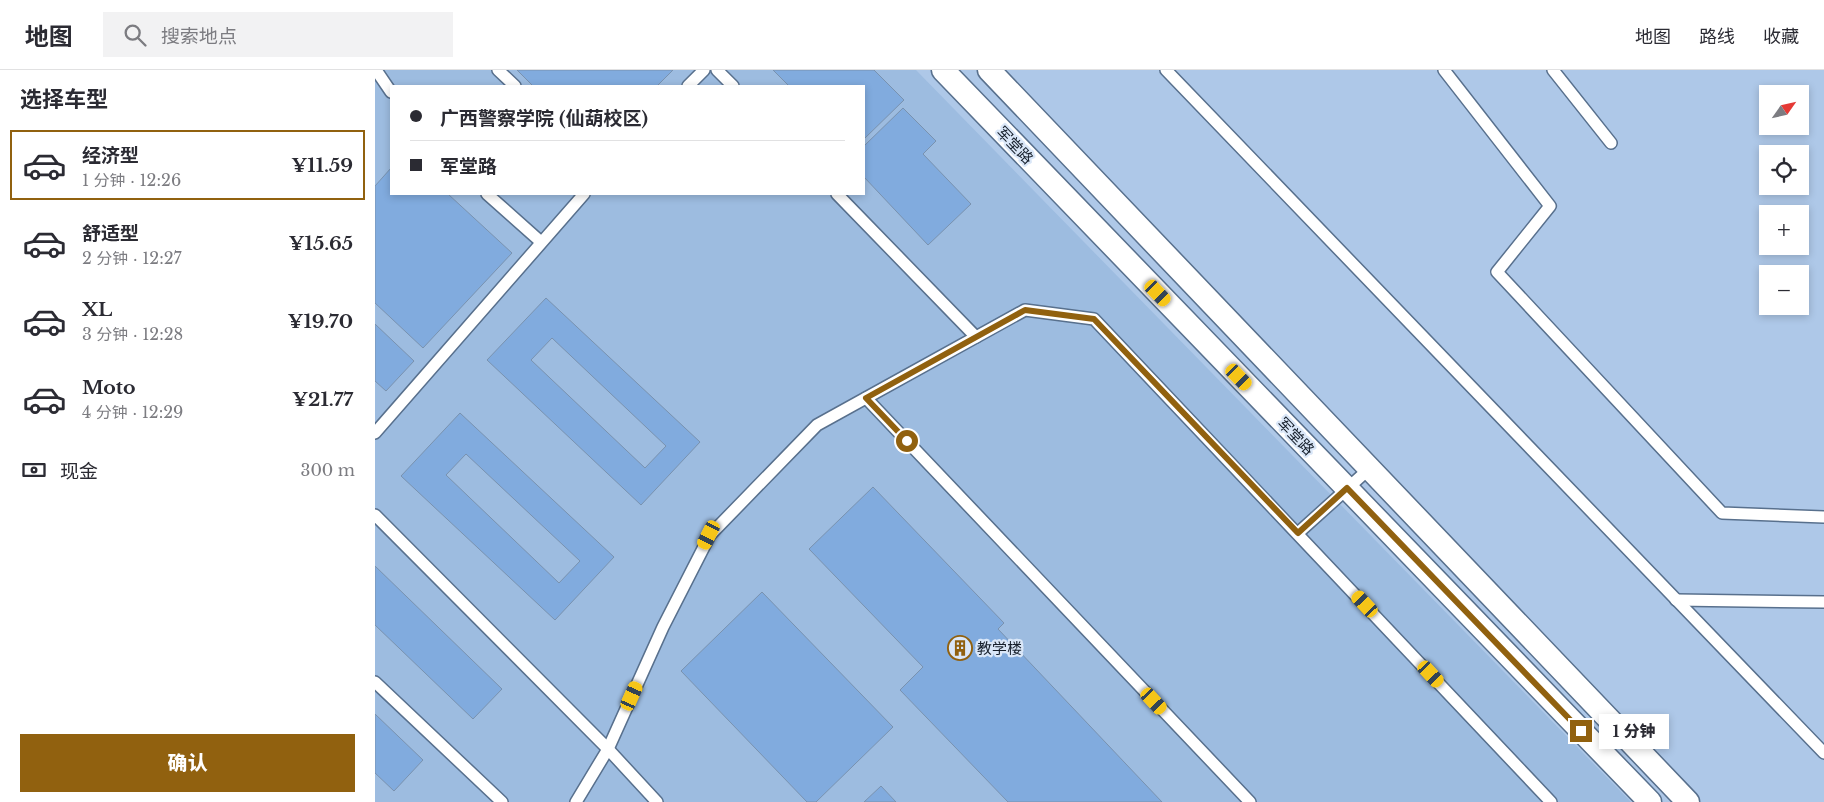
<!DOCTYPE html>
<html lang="zh">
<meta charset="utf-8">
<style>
body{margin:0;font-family:"Libre Baskerville","Noto Sans SC",serif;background:#f2f2f3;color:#2b2b33;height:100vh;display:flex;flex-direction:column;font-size:19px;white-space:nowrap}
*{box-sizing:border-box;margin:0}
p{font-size:16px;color:#7c7c81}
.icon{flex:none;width:28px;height:28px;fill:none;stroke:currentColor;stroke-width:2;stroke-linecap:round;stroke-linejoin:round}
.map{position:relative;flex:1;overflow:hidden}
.sheet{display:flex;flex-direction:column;background:#fff;width:375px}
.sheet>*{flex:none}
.hud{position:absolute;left:15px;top:15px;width:475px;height:110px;border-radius:0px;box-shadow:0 2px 8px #0003;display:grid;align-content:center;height:110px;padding:0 20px;background:#fff}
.needle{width:32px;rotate:56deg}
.controls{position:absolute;left:1384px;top:15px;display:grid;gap:10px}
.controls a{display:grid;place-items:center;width:50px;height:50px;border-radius:0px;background:#fff;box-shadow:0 2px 8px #0003;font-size:25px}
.end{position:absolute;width:22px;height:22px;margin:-11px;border:6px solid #91610f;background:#fff;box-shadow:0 0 0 2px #fff}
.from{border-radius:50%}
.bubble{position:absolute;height:35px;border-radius:0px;background:#fff;box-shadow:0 2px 8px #0003;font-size:16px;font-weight:800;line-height:35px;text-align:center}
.car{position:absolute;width:15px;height:30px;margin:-15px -8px;border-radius:6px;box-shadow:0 0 4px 1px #0007;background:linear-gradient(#f5c518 24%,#345 0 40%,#f5c518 0 76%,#345 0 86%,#f5c518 0)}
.hud b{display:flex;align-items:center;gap:18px;height:48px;font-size:19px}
.hud b+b{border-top:1px solid #e1e1e2}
.hud i{width:12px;height:12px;background:#2b2b33}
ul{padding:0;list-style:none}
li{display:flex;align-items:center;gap:15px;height:70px;margin:0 10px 8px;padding:0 10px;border:2px solid transparent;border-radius:0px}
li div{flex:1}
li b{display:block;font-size:19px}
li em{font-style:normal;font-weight:800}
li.current{border-color:#91610f}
li>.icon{width:45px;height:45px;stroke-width:1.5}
h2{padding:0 20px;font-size:22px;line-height:60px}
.pay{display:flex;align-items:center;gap:12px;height:55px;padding:0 20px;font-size:19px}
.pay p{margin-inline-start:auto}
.action{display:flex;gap:10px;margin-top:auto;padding:10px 20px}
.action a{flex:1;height:58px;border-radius:0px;background:#91610f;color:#fff;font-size:20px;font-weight:800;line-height:58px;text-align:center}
header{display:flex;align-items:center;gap:30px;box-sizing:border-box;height:70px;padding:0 25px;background:#fff;border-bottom:1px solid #e1e1e2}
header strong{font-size:24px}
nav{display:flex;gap:28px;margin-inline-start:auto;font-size:18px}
.search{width:350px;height:45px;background:#f2f2f3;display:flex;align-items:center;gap:12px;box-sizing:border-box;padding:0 18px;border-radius:0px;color:#7c7c81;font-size:19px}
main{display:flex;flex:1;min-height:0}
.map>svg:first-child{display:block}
.built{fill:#9dbce0;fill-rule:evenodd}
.building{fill:#81abde;stroke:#7992af;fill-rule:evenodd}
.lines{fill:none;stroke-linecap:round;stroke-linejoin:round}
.lane-casing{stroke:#58708d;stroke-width:14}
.street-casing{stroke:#58708d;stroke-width:25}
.lane{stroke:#fff;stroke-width:11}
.street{stroke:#fff;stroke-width:22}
.route{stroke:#91610f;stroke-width:6}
.labels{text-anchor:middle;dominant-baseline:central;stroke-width:4.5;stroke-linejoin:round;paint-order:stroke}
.street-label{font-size:15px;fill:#141d29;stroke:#dae7f8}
.poi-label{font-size:15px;fill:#141d29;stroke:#dae7f8;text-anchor:start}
</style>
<header>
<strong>地图</strong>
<div class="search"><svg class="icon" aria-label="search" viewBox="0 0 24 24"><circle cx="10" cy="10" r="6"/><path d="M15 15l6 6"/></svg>搜索地点</div>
<nav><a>地图</a><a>路线</a><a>收藏</a></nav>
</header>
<main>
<section class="sheet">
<h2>选择车型</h2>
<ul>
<li class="current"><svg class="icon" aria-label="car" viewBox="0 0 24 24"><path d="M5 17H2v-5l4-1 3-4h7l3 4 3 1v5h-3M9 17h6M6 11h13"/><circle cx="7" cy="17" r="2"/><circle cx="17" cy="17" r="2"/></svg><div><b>经济型</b><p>1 分钟 · 12:26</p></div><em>¥11.59</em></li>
<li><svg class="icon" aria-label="car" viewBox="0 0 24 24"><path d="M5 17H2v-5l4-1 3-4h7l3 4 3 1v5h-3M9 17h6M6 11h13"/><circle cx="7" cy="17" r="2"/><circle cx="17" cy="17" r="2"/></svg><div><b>舒适型</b><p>2 分钟 · 12:27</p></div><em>¥15.65</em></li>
<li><svg class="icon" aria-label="car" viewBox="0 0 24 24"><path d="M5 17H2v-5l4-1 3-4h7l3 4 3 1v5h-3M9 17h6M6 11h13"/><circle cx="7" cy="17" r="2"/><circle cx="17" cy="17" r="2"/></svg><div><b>XL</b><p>3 分钟 · 12:28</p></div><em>¥19.70</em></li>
<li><svg class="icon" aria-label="car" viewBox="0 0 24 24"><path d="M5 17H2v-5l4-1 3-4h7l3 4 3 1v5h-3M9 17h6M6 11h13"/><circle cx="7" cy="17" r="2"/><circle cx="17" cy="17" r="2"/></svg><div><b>Moto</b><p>4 分钟 · 12:29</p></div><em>¥21.77</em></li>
</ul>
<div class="pay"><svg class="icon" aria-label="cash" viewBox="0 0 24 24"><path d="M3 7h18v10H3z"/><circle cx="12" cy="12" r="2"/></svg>现金<p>300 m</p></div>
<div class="action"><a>确认</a></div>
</section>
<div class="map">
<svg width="1449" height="732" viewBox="0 0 1449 732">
<rect width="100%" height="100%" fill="#aec8e8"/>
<!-- built -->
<path class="built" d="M0,0H541L1256,732H0ZM16,16H489V124H16Z"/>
<!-- building -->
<g class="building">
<polygon points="142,0 298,0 282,16 158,16"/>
<polygon points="398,0 499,0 529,30 489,69 489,16 414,16"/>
<polygon points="528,38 561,71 548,84 596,134 553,175 489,107 489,76"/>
<polygon points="16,98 16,124 73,124 137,183 48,278 0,233 0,116"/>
<path d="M171,228L325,372L266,435L112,290ZM177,268L291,376L270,398L156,290Z"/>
<polygon points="0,254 39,291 11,321 0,311"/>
<path d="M85,343L239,487L180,550L26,406ZM91,384L205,491L184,513L71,405Z"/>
<polygon points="498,417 629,553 623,559 787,732 633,732 525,620 548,597 434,479"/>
<polygon points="0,496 127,619 98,649 0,555"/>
<polygon points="387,522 518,657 441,732 432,732 306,601"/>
<polygon points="0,644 48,690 19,721 0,703"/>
<polygon points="506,716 521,732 489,732"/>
</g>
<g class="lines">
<defs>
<g id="lane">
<polyline points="1,0 16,22"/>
<polyline points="123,0 140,16"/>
<polyline points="342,0 358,16"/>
<polyline points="791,0 1449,683"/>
<polyline points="1069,0 1175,136 1122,202 1347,443 1449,447"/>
<polyline points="1178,0 1236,73"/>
<polyline points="313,16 329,0"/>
<polyline points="112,124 166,172"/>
<polyline points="462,124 601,267"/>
<polyline points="491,328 875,732"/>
<polyline points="0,363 209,124"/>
<polyline points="0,445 233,679 282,732"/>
<polyline points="923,463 994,399"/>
<polyline points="1301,530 1449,532"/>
<polyline points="0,612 127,732"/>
<polyline points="201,732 233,679 288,557 335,465 442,355 650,240 719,249 1176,732"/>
</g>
<g id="street">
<polyline points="568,0 1275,732"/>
<polyline points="614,0 1313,732"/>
</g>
</defs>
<!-- lane casing -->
<use href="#lane" class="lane-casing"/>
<!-- street casing -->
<use href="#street" class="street-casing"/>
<!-- lane -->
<use href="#lane" class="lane"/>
<!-- street -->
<use href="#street" class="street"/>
</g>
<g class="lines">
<!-- route -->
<polyline class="route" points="532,371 491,328 650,240 719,249 923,463 972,418 1206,661"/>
</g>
<!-- icons -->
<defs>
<symbol id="building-ring" viewBox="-11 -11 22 22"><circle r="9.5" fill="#dae7f8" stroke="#91610f" stroke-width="1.5"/><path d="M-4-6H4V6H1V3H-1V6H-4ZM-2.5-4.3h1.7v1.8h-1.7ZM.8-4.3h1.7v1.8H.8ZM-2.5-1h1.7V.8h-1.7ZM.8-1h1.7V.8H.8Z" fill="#91610f"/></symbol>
</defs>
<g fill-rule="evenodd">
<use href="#building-ring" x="571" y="564" width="28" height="28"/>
</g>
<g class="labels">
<!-- street labels -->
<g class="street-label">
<text transform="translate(640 75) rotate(46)">军堂路</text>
<text transform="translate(921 366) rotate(46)">军堂路</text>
</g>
<!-- poi labels -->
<g class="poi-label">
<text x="602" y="578">教学楼</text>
</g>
</g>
</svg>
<div class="controls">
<a><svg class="needle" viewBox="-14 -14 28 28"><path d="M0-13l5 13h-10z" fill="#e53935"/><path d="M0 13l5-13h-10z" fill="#7c7c81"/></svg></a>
<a><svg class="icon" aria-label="locate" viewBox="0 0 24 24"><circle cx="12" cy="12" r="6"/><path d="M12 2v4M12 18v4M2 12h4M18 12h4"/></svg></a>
<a>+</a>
<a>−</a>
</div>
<i class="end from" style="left:532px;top:371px"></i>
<i class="end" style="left:1206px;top:661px"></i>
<div class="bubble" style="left:1224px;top:644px;width:70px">1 分钟</div>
<i class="car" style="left:783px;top:223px;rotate:136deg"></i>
<i class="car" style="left:864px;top:307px;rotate:136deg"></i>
<i class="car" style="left:334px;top:465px;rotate:207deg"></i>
<i class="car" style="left:990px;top:534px;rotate:317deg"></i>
<i class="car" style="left:1056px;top:604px;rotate:137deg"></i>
<i class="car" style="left:257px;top:626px;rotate:24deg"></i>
<i class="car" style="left:779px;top:631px;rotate:137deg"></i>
<div class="hud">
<b><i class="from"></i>广西警察学院 (仙葫校区)</b>
<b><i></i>军堂路</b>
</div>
</div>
</main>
